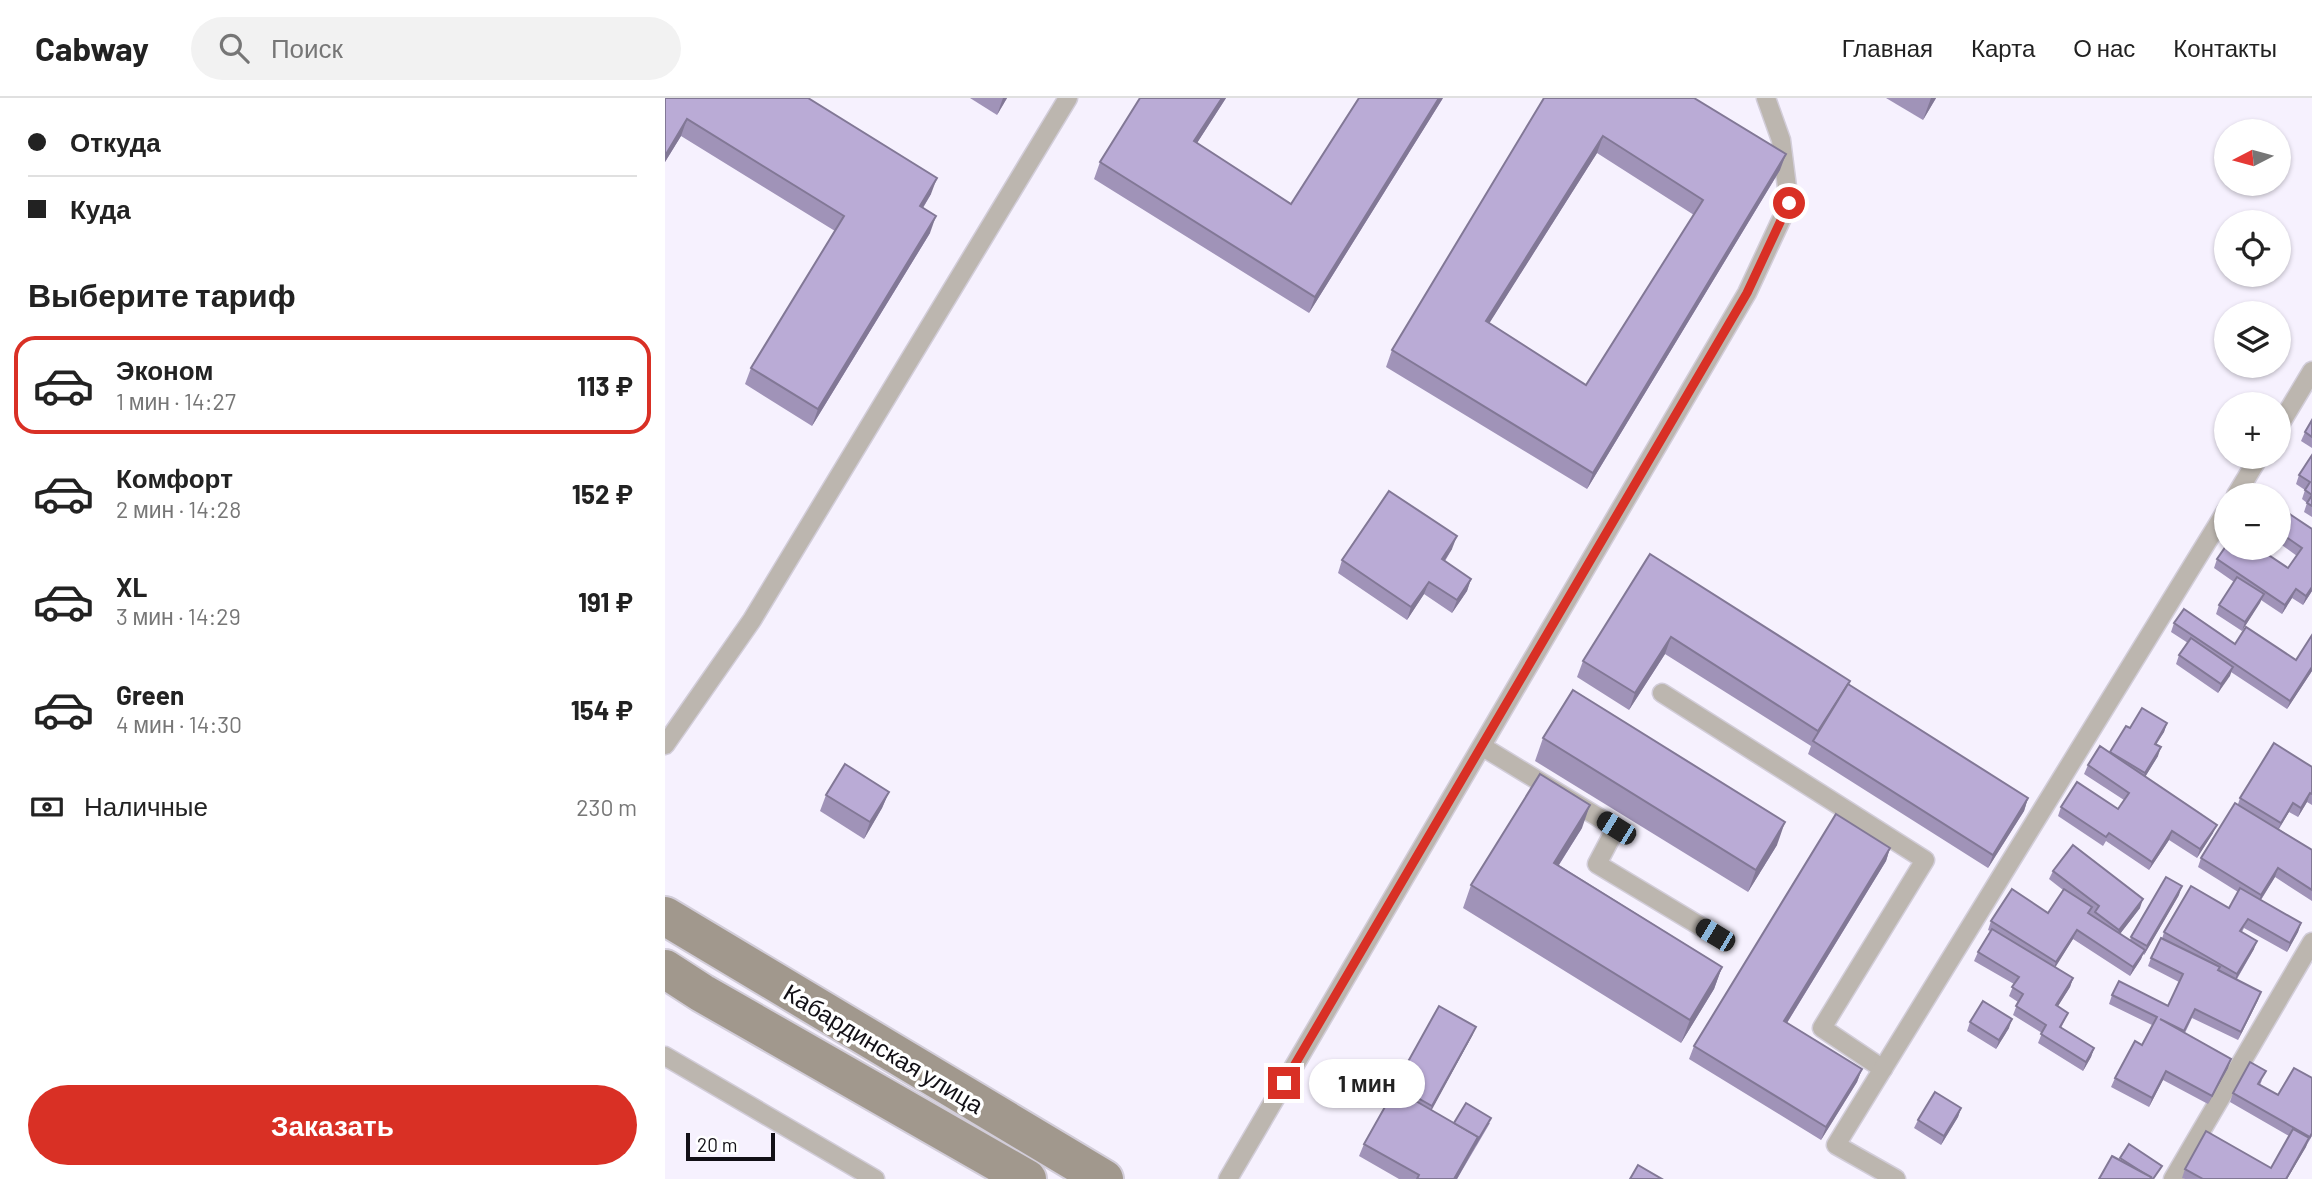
<!DOCTYPE html>
<html lang="ru">
<meta charset="utf-8">
<style>
body{margin:0;font-family:Barlow,sans-serif;background:#f2f2f2;color:#222;height:100vh;display:flex;flex-direction:column;font-size:26px;white-space:nowrap}
*{box-sizing:border-box;margin:0}
p{font-size:23px;color:#767676}
.icon{flex:none;width:38px;height:38px;fill:none;stroke:currentColor;stroke-width:2;stroke-linecap:round;stroke-linejoin:round}
.map{position:relative;flex:1;overflow:hidden}
.details{display:flex;flex-direction:column;background:#fff;width:665px}
.details>*{flex:none}
.guide{display:grid;align-content:center;height:154px;padding:0 28px;background:#fff}
.needle{width:46px;rotate:264deg}
.tools{position:absolute;left:1549px;top:21px;display:grid;gap:14px}
.tools a{display:grid;place-items:center;width:77px;height:77px;border-radius:50%;background:#fff;box-shadow:0 2px 5px #0004;font-size:35px}
.scale{position:absolute;left:21px;bottom:18px;width:89px;box-sizing:border-box;padding-left:7px;border:4px solid #121016;border-top:0;font-size:19px;line-height:24px;white-space:nowrap;color:#121016;-webkit-text-stroke:5px #fff;paint-order:stroke}
.end{position:absolute;width:32px;height:32px;margin:-16px;border:9px solid #d93025;background:#fff;box-shadow:0 0 0 4px #fff}
.from{border-radius:50%}
.bubble{position:absolute;height:49px;border-radius:24px;background:#fff;box-shadow:0 2px 5px #0004;font-size:23px;font-weight:700;line-height:49px;text-align:center}
.car{position:absolute;width:21px;height:42px;margin:-21px -10px;border-radius:9px;box-shadow:0 0 5px 2px #0007;background:linear-gradient(#222 24%,#8ab4d8 0 40%,#222 0 76%,#8ab4d8 0 86%,#222 0)}
.guide b{display:flex;align-items:center;gap:24px;height:66px;font-size:26px}
.guide b+b{border-top:2px solid #e0e0e0}
.guide i{width:18px;height:18px;background:#222}
ul{padding:0;list-style:none}
li{display:flex;align-items:center;gap:21px;height:98px;margin:0 14px 10px;padding:0 14px;border:4px solid transparent;border-radius:21px}
li div{flex:1}
li b{display:block;font-size:26px}
li em{font-style:normal;font-weight:700}
li.current{border-color:#d93025}
li>.icon{width:63px;height:63px;stroke-width:1.5}
h2{padding:0 28px;font-size:32px;line-height:84px}
.pay{display:flex;align-items:center;gap:18px;height:77px;padding:0 28px;font-size:26px}
.pay p{margin-inline-start:auto}
.primary-button{display:flex;gap:14px;margin-top:auto;padding:14px 28px}
.primary-button a{flex:1;height:80px;border-radius:42px;background:#d93025;color:#fff;font-size:28px;font-weight:700;line-height:80px;text-align:center}
header{display:flex;align-items:center;gap:42px;box-sizing:border-box;height:98px;padding:0 35px;background:#fff;border-bottom:2px solid #e0e0e0}
header strong{font-size:33px}
nav{display:flex;gap:38px;margin-inline-start:auto;font-size:24px}
.search{width:490px;height:63px;background:#f2f2f2;display:flex;align-items:center;gap:18px;box-sizing:border-box;padding:0 24px;border-radius:38px;color:#767676;font-size:26px}
main{display:flex;flex:1;min-height:0}
.map>svg:first-child{display:block}
.lines{fill:none;stroke-linecap:round;stroke-linejoin:round}
.lane-casing{stroke:#d2cdd9;stroke-width:21}
.secondary-casing{stroke:#d2cdd9;stroke-width:42}
.lane{stroke:#bcb6af;stroke-width:18}
.secondary{stroke:#a1988d;stroke-width:38}
.wall{fill:#a093b8;fill-rule:evenodd}
.shaded-wall{fill:#827896}
.building{fill:#baabd6;stroke:#827896;stroke-width:2;fill-rule:evenodd}
.route{stroke:#d93025;stroke-width:9}
.labels{text-anchor:middle;dominant-baseline:central;stroke-width:7;stroke-linejoin:round;paint-order:stroke}
.street-label{font-size:24px;fill:#121016;stroke:#fff}
</style>
<header>
<strong>Cabway</strong>
<div class="search"><svg class="icon" aria-label="search" viewBox="0 0 24 24"><circle cx="10" cy="10" r="6"/><path d="M15 15l6 6"/></svg>Поиск</div>
<nav><a>Главная</a><a>Карта</a><a>О нас</a><a>Контакты</a></nav>
</header>
<main>
<section class="details">
<div class="guide">
<b><i class="from"></i>Откуда</b>
<b><i></i>Куда</b>
</div>
<h2>Выберите тариф</h2>
<ul>
<li class="current"><svg class="icon" aria-label="car" viewBox="0 0 24 24"><path d="M5 17H2v-5l4-1 3-4h7l3 4 3 1v5h-3M9 17h6M6 11h13"/><circle cx="7" cy="17" r="2"/><circle cx="17" cy="17" r="2"/></svg><div><b>Эконом</b><p>1 мин · 14:27</p></div><em>113 ₽</em></li>
<li><svg class="icon" aria-label="car" viewBox="0 0 24 24"><path d="M5 17H2v-5l4-1 3-4h7l3 4 3 1v5h-3M9 17h6M6 11h13"/><circle cx="7" cy="17" r="2"/><circle cx="17" cy="17" r="2"/></svg><div><b>Комфорт</b><p>2 мин · 14:28</p></div><em>152 ₽</em></li>
<li><svg class="icon" aria-label="car" viewBox="0 0 24 24"><path d="M5 17H2v-5l4-1 3-4h7l3 4 3 1v5h-3M9 17h6M6 11h13"/><circle cx="7" cy="17" r="2"/><circle cx="17" cy="17" r="2"/></svg><div><b>XL</b><p>3 мин · 14:29</p></div><em>191 ₽</em></li>
<li><svg class="icon" aria-label="car" viewBox="0 0 24 24"><path d="M5 17H2v-5l4-1 3-4h7l3 4 3 1v5h-3M9 17h6M6 11h13"/><circle cx="7" cy="17" r="2"/><circle cx="17" cy="17" r="2"/></svg><div><b>Green</b><p>4 мин · 14:30</p></div><em>154 ₽</em></li>
</ul>
<div class="pay"><svg class="icon" aria-label="cash" viewBox="0 0 24 24"><path d="M3 7h18v10H3z"/><circle cx="12" cy="12" r="2"/></svg>Наличные<p>230 m</p></div>
<div class="primary-button"><a>Заказать</a></div>
</section>
<div class="map">
<svg width="1647" height="1081" viewBox="0 0 1647 1081">
<rect width="100%" height="100%" fill="#f6f1fe"/>
<g class="lines">
<defs>
<g id="lane">
<polyline points="1614,328 1647,273"/>
<polyline points="1571,397 1594,359"/>
<polyline points="997,595 1260,762 1157,930 1218,971"/>
<polyline points="0,647 87,522 403,0"/>
<polyline points="818,649 951,730 932,766 1050,837"/>
<polyline points="0,958 210,1081"/>
<polyline points="563,1081 1082,195 1124,105 1116,42 1101,0"/>
<polyline points="1231,1081 1171,1047 1561,413"/>
<polyline points="1508,1081 1647,844"/>
</g>
<g id="secondary">
<polyline points="0,818 439,1081"/>
<polyline points="0,871 37,895 362,1081"/>
</g>
</defs>
<!-- lane casing -->
<use href="#lane" class="lane-casing"/>
<!-- secondary casing -->
<use href="#secondary" class="secondary-casing"/>
<!-- lane -->
<use href="#lane" class="lane"/>
<!-- secondary -->
<use href="#secondary" class="secondary"/>
</g>
<!-- wall -->
<g class="wall">
<polygon points="0,0 266,96 258,110 265,135 147,328 80,286 86,270 170,133 16,38 0,64"/>
<polygon points="305,0 342,0 332,17"/>
<polygon points="475,0 561,0 532,45 626,106 778,0 644,215 429,81 435,64"/>
<path d="M879,0L1115,72L922,391L721,269L727,252ZM932,55L1029,117L921,287L824,225Z"/>
<polygon points="1221,0 1271,0 1258,22"/>
<polygon points="1647,322 1647,350 1636,343 1640,334"/>
<polygon points="1647,357 1647,419 1639,414 1642,405 1637,401 1640,392 1631,386 1634,377"/>
<polygon points="1614,409 1647,431 1647,493 1638,507 1627,500 1617,516 1596,502 1577,533 1551,516 1554,507 1569,484 1549,470 1552,461 1585,454 1623,470 1632,458 1614,445"/>
<polygon points="787,451 780,463 806,481 802,493 787,515 759,496 742,522 673,475 677,462"/>
<polygon points="985,456 1185,583 1183,586 1363,700 1359,713 1323,770 1143,656 1146,648 1000,556 964,612 912,579 918,563"/>
<polygon points="1509,525 1570,546 1647,573 1622,611 1566,574 1553,595 1511,566 1514,557 1523,545 1506,534"/>
<polygon points="1502,625 1499,634 1491,647 1493,658 1480,679 1548,735 1532,760 1504,742 1484,772 1441,743 1438,748 1393,718 1396,709 1453,711 1459,702 1419,676 1423,667 1445,655 1461,628 1465,630"/>
<polygon points="878,640 1112,747 1083,794 870,663"/>
<polygon points="1647,669 1647,707 1642,704 1633,719 1624,714 1614,731 1647,752 1647,803 1610,779 1596,802 1636,825 1633,834 1622,854 1579,830 1577,834 1589,851 1572,881 1593,902 1573,942 1527,920 1520,935 1563,970 1543,1006 1498,982 1484,1009 1446,989 1450,980 1477,947 1487,927 1444,906 1447,897 1503,908 1514,884 1483,868 1486,860 1497,841 1499,834 1564,810 1573,794 1533,769 1536,760 1573,706 1575,700"/>
<polygon points="224,694 217,710 199,741 155,713 161,697"/>
<polygon points="917,730 894,767 1057,869 1049,891 1016,945 798,810 806,787"/>
<polygon points="1225,750 1221,763 1122,925 1197,971 1192,984 1156,1042 1024,961 1029,948"/>
<polygon points="1388,773 1475,810 1455,836 1465,842 1466,839 1514,797 1479,857 1478,856 1476,861 1465,878 1408,841 1390,869 1408,880 1405,889 1393,908 1403,915 1396,930 1429,950 1426,959 1418,973 1373,945 1377,935 1348,917 1353,904 1344,898 1349,886 1309,863 1313,854 1325,833 1323,832 1326,823 1383,815 1398,792 1384,781"/>
<polygon points="1305,924 1344,930 1331,951 1302,933"/>
<polygon points="811,929 807,938 766,1012 789,1025 825,1025 792,1081 734,1081 694,1058 699,1046 727,996 730,987"/>
<polygon points="1597,982 1595,987 1647,1038 1622,1081 1520,1081 1517,1080 1520,1071 1606,1070 1624,1038 1565,1004 1568,995"/>
<polygon points="1296,1010 1293,1019 1276,1047 1249,1030 1253,1022"/>
</g>
<!-- shaded-wall -->
<g class="shaded-wall">
<polygon points="338,0 342,0 332,17"/>
<polygon points="557,0 561,0 523,59 529,43"/>
<polygon points="774,0 778,0 644,215 650,199"/>
<polygon points="1266,0 1271,0 1258,22"/>
<polygon points="22,21 16,38 0,64 0,58"/>
<polygon points="938,38 932,55 815,240 821,223"/>
<polygon points="1121,56 1115,72 922,391 928,375"/>
<polygon points="272,80 266,96 249,124 255,108"/>
<polygon points="271,118 265,135 147,328 153,311"/>
<polygon points="792,438 787,451 772,474 777,461"/>
<polygon points="806,481 802,493 787,515 792,502"/>
<polygon points="764,484 759,496 742,522 746,509"/>
<polygon points="1647,489 1647,493 1638,507 1641,498"/>
<polygon points="1631,491 1627,500 1617,516 1620,507"/>
<polygon points="1599,496 1595,505 1577,533 1580,524"/>
<polygon points="1006,539 1000,556 964,612 970,595"/>
<polygon points="1568,569 1565,578 1553,595 1556,586"/>
<polygon points="1647,569 1647,573 1622,611 1625,603"/>
<polygon points="1502,625 1499,634 1486,654 1490,646"/>
<polygon points="1496,649 1493,658 1477,684 1480,675"/>
<polygon points="224,694 217,710 199,741 205,724"/>
<polygon points="1645,695 1642,704 1633,719 1636,710"/>
<polygon points="1363,700 1359,713 1323,770 1328,757"/>
<polygon points="1628,705 1624,714 1612,733 1616,725"/>
<polygon points="925,707 917,730 881,787 889,765"/>
<polygon points="1120,724 1112,747 1083,794 1091,772"/>
<polygon points="1552,727 1548,735 1532,760 1535,751"/>
<polygon points="1507,733 1504,742 1484,772 1487,764"/>
<polygon points="1225,750 1221,763 1115,936 1119,923"/>
<polygon points="1613,770 1610,779 1593,806 1596,797"/>
<polygon points="1517,788 1514,797 1479,857 1482,848"/>
<polygon points="1478,801 1475,810 1451,841 1454,832"/>
<polygon points="1636,825 1633,834 1622,854 1625,845"/>
<polygon points="1412,832 1408,841 1388,873 1391,864"/>
<polygon points="1592,843 1589,851 1569,885 1572,876"/>
<polygon points="1480,852 1476,861 1465,878 1468,869"/>
<polygon points="1057,869 1049,891 1016,945 1025,922"/>
<polygon points="1408,880 1405,889 1388,916 1391,907"/>
<polygon points="1596,894 1593,902 1573,942 1576,934"/>
<polygon points="1347,921 1344,930 1331,951 1334,942"/>
<polygon points="811,929 807,938 764,1017 767,1008"/>
<polygon points="1429,950 1426,959 1418,973 1421,964"/>
<polygon points="1566,961 1563,970 1543,1006 1547,998"/>
<polygon points="1197,971 1192,984 1156,1042 1161,1029"/>
<polygon points="1501,973 1498,982 1484,1009 1487,1000"/>
<polygon points="1296,1010 1293,1019 1276,1047 1279,1038"/>
<polygon points="826,1020 792,1081 789,1081 813,1039"/>
<polygon points="1644,1040 1641,1049 1622,1081 1621,1081"/>
</g>
<!-- building -->
<g class="building">
<polygon points="0,0 143,0 272,80 255,108 271,118 153,311 86,270 179,118 22,21 0,58"/>
<polygon points="475,0 557,0 529,43 626,106 694,0 774,0 650,199 435,64"/>
<path d="M879,0H1029L1121,56L928,375L727,252ZM938,38L1038,102L921,287L821,223Z"/>
<polygon points="1647,322 1647,339 1640,334"/>
<polygon points="1647,357 1647,408 1642,405 1647,397 1640,392 1645,384 1634,377"/>
<polygon points="724,393 792,438 777,461 806,481 792,502 764,484 746,509 677,462"/>
<polygon points="1614,409 1647,431 1647,489 1641,498 1631,491 1620,507 1552,461 1561,448 1561,450 1578,450 1585,454 1588,450 1593,450 1623,470 1637,450 1614,434"/>
<polygon points="985,456 1185,583 1153,633 1006,539 970,595 918,563"/>
<polygon points="1572,479 1599,496 1580,524 1554,507"/>
<polygon points="1519,511 1570,546 1581,529 1631,562 1647,537 1647,569 1625,603 1509,525"/>
<polygon points="1526,540 1568,569 1556,586 1514,557"/>
<polygon points="1183,586 1363,700 1328,757 1148,643"/>
<polygon points="908,592 1120,724 1091,772 878,640"/>
<polygon points="1477,610 1502,625 1490,646 1496,649 1480,675 1445,654 1461,628 1465,630"/>
<polygon points="1609,645 1647,669 1647,696 1645,695 1636,710 1628,705 1616,725 1575,700"/>
<polygon points="1435,648 1552,727 1535,751 1507,733 1487,764 1444,735 1441,739 1396,709 1412,684 1453,711 1464,695 1423,667"/>
<polygon points="180,666 224,694 205,724 161,697"/>
<polygon points="875,676 925,707 889,765 1057,869 1025,922 806,787"/>
<polygon points="1570,705 1647,752 1647,792 1613,770 1596,797 1536,760"/>
<polygon points="1171,716 1225,750 1119,923 1197,971 1161,1029 1029,948"/>
<polygon points="1408,747 1478,801 1454,832 1430,814 1434,808 1388,773"/>
<polygon points="1501,779 1517,788 1482,848 1466,839"/>
<polygon points="1526,788 1564,810 1575,790 1636,825 1625,845 1583,821 1575,833 1592,843 1572,876 1499,834"/>
<polygon points="1347,791 1383,815 1399,791 1427,809 1423,815 1480,852 1468,869 1412,832 1391,864 1326,823"/>
<polygon points="1327,831 1408,880 1391,907 1403,915 1395,929 1429,950 1421,964 1376,936 1381,927 1351,908 1358,896 1347,889 1354,879 1313,854"/>
<polygon points="1496,840 1555,869 1553,872 1596,894 1576,934 1530,911 1519,933 1495,921 1566,961 1547,998 1501,973 1487,1000 1450,980 1470,943 1477,947 1492,919 1447,897 1454,883 1503,908 1518,876 1486,860"/>
<polygon points="1318,903 1347,921 1334,942 1305,924"/>
<polygon points="774,908 811,929 767,1008 730,987"/>
<polygon points="1585,964 1601,973 1593,986 1613,997 1629,970 1647,980 1647,1035 1645,1039 1568,995"/>
<polygon points="730,991 813,1039 789,1081 752,1081 754,1077 699,1046"/>
<polygon points="1270,994 1296,1010 1279,1038 1253,1022"/>
<polygon points="801,1005 826,1020 810,1047 813,1039 789,1025"/>
<polygon points="1628,1031 1644,1040 1621,1081 1538,1081 1520,1071 1541,1033 1606,1070"/>
<polygon points="1464,1046 1497,1068 1488,1081 1455,1060"/>
<polygon points="1447,1058 1486,1079 1485,1081 1434,1081"/>
<polygon points="973,1067 997,1081 965,1081"/>
</g>
<g class="lines">
<!-- route -->
<polyline class="route" points="619,985 1082,195 1124,105"/>
</g>
<g class="labels">
<!-- street labels -->
<g class="street-label">
<text transform="translate(219 950) rotate(31)">Кабардинская улица</text>
</g>
</g>
</svg>
<div class="tools">
<a><svg class="needle" viewBox="-14 -14 28 28"><path d="M0-13l5 13h-10z" fill="#e53935"/><path d="M0 13l5-13h-10z" fill="#767676"/></svg></a>
<a><svg class="icon" aria-label="locate" viewBox="0 0 24 24"><circle cx="12" cy="12" r="6"/><path d="M12 2v4M12 18v4M2 12h4M18 12h4"/></svg></a>
<a><svg class="icon" aria-label="layers" viewBox="0 0 24 24"><path d="M12 4l9 5-9 5-9-5zM3 14l9 5 9-5"/></svg></a>
<a>+</a>
<a>−</a>
</div>
<div class="scale">20 m</div>
<i class="end from" style="left:1124px;top:105px"></i>
<i class="end" style="left:619px;top:985px"></i>
<div class="bubble" style="left:644px;top:961px;width:116px">1 мин</div>
<i class="car" style="left:951px;top:730px;rotate:302deg"></i>
<i class="car" style="left:1050px;top:837px;rotate:301deg"></i>
</div>
</main>
